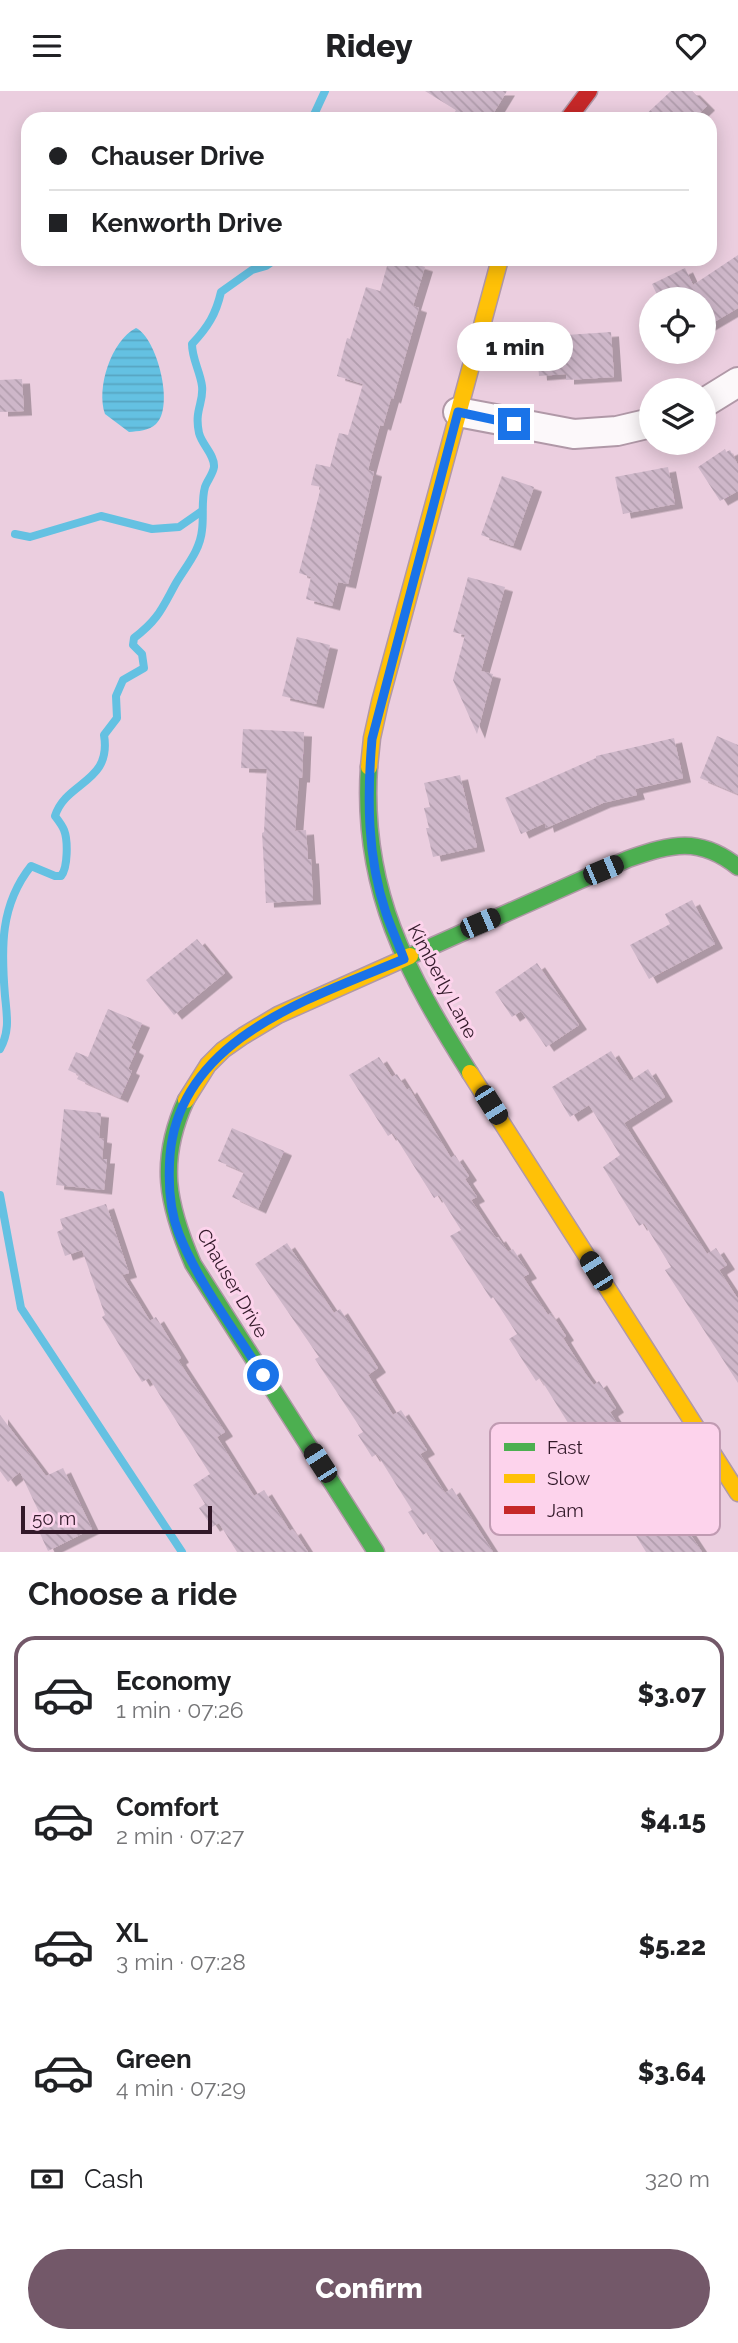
<!DOCTYPE html>
<meta charset="utf-8">
<style>
body{margin:0;font-family:Raleway,sans-serif;background:#f2f2f2;color:#202124;height:100vh;display:flex;flex-direction:column;font-size:26px;white-space:nowrap}
*{box-sizing:border-box;margin:0}
p{font-size:23px;color:#757577}
.icon{flex:none;width:38px;height:38px;fill:none;stroke:currentColor;stroke-width:2;stroke-linecap:round;stroke-linejoin:round}
.map{position:relative;height:1461px;overflow:hidden}
.drawer{display:flex;flex-direction:column;background:#fff;flex:1}
.drawer>*{flex:none}
.banner{position:absolute;left:21px;top:21px;width:696px;height:154px;border-radius:21px;box-shadow:0 4px 18px #0003;display:grid;align-content:center;height:154px;padding:0 28px;background:#fff}
.controls{position:absolute;left:639px;top:196px;display:grid;gap:14px}
.controls a{display:grid;place-items:center;width:77px;height:77px;border-radius:50%;background:#fff;box-shadow:0 4px 18px #0003;font-size:35px}
.scale{position:absolute;left:21px;bottom:18px;width:191px;box-sizing:border-box;padding-left:7px;border:4px solid #321929;border-top:0;font-size:19px;line-height:24px;white-space:nowrap;color:#321929;-webkit-text-stroke:5px #fdd3ec;paint-order:stroke}
.end{position:absolute;width:32px;height:32px;margin:-16px;border:9px solid #1a73e8;background:#fff;box-shadow:0 0 0 4px #fff}
.from{border-radius:50%}
.bubble{position:absolute;height:49px;border-radius:24px;background:#fff;box-shadow:0 4px 18px #0003;font-size:23px;font-weight:800;line-height:49px;text-align:center}
.car{position:absolute;width:21px;height:42px;margin:-21px -10px;border-radius:9px;box-shadow:0 0 5px 2px #0007;background:linear-gradient(#222 24%,#8ab4d8 0 40%,#222 0 76%,#8ab4d8 0 86%,#222 0)}
.banner b{display:flex;align-items:center;gap:24px;height:66px;font-size:26px}
.banner b+b{border-top:2px solid #e0e0e0}
.banner i{width:18px;height:18px;background:#202124}
ul{padding:0;list-style:none}
li{display:flex;align-items:center;gap:21px;height:116px;margin:0 14px 10px;padding:0 14px;border:4px solid transparent;border-radius:21px}
li div{flex:1}
li b{display:block;font-size:26px}
li em{font-style:normal;font-weight:800}
li.on{border-color:#735869}
li>.icon{width:63px;height:63px;stroke-width:1.5}
h2{padding:0 28px;font-size:32px;line-height:84px}
.pay{display:flex;align-items:center;gap:18px;height:77px;padding:0 28px;font-size:26px}
.pay p{margin-inline-start:auto}
.primary-button{display:flex;gap:14px;margin-top:auto;padding:14px 28px}
.primary-button a{flex:1;height:80px;border-radius:42px;background:#735869;color:#fff;font-size:28px;font-weight:800;line-height:80px;text-align:center}
header{display:flex;justify-content:space-between;align-items:center;height:91px;padding:0 28px;background:#fff;font-size:32px;font-weight:800}
.map>svg:first-child{display:block}
.water{fill:url(#water-rules)}
.lines{fill:none;stroke-linecap:round;stroke-linejoin:round}
.stream{stroke:#64c1e2;stroke-width:8}
.building{fill:url(#building-back-hatch);filter:url(#shadow)}
.street-casing{stroke:#b098a7;stroke-width:32}
.fast-casing{stroke:#b098a7;stroke-width:19}
.slow-casing{stroke:#b098a7;stroke-width:19}
.jam-casing{stroke:#b098a7;stroke-width:19}
.street{stroke:#fcf8fa;stroke-width:28}
.fast{stroke:#4caf50;stroke-width:16}
.slow{stroke:#ffc107;stroke-width:16}
.jam{stroke:#c62828;stroke-width:16}
.route{stroke:#1a73e8;stroke-width:9}
.labels{text-anchor:middle;dominant-baseline:central;stroke-width:6;stroke-linejoin:round;paint-order:stroke}
.street-label{font-size:19px;fill:#321929;stroke:#fdd3ec}
.key{fill:#fdd3ec;stroke:#c09bb2;stroke-width:2}
.key-label{font-size:19px;fill:#321929}
</style>
<header><svg class="icon" aria-label="menu" viewBox="0 0 24 24"><path d="M4 6h16M4 12h16M4 18h16"/></svg>Ridey<svg class="icon" aria-label="heart" viewBox="0 0 24 24"><path d="M12 20l-8-8c-3-5 5-10 8-4 3-6 11-1 8 4z"/></svg></header>
<div class="map">
<svg width="738" height="1461" viewBox="0 0 738 1461">
<defs>
<pattern id="water-rules" width="6" height="5" patternUnits="userSpaceOnUse" patternTransform="scale(1.75)"><rect width="6" height="5" fill="#64c1e2"/><path d="M0 2.5h6" fill="none" stroke="#57a5c2"/></pattern>
<pattern id="building-back-hatch" width="6" height="6" patternUnits="userSpaceOnUse" patternTransform="scale(1.75)"><rect width="6" height="6" fill="#ceb7c9"/><path d="M-1 5l2 2M0 0l6 6M5-1l2 2" fill="none" stroke="#b19dad"/></pattern>
<filter id="shadow"><feDropShadow dx="8" dy="4.5" stdDeviation="0" flood-color="#0004"/></filter>
</defs>
<rect width="100%" height="100%" fill="#ebcedf"/>
<!-- water -->
<path class="water" d="M136,237C157,247 175,316 156,333C149,340 138,340 129,341L105,323C96,297 111,250 136,237Z"/>
<g class="lines">
<!-- stream -->
<g class="stream">
<polyline points="312,28 325,0"/>
<polyline points="15,443 30,446 101,425 152,438 179,436 202,420"/>
<path d="M0,958C10,940 7,925 5,905C1,857 0,814 31,775L55,785H61C68,777 68,749 64,739C62,734 58,729 55,725C66,690 112,692 104,644L117,627L116,605L123,589L144,577L142,563L133,554L134,547C159,528 162,517 176,492C186,475 200,460 202,439C204,425 201,410 205,396C207,390 213,383 214,376C215,364 202,354 199,342C194,319 204,312 202,295C200,280 192,268 192,253C208,236 216,223 221,201L252,179L266,175L276,168"/>
<polyline points="0,1104 21,1217 182,1461"/>
</g>
</g>
<!-- building -->
<g class="building">
<polygon points="425,0 507,0 490,28 451,28 456,19"/>
<polygon points="671,0 692,0 707,15 693,28 641,28"/>
<polygon points="738,164 738,217 704,237 704,208 659,208 652,193 685,177 693,194"/>
<polygon points="389,168 399,168 425,176 413,215 419,217 393,308 391,307 383,335 380,334 368,379 374,381 348,493 338,491 332,515 306,508 311,486 299,482 321,396 311,394 316,373 330,376 339,342 348,344 363,293 337,285 347,247 350,248 366,196 380,200"/>
<polygon points="611,241 614,286 566,289 566,283 539,285 536,246"/>
<polygon points="22,288 24,320 0,321 0,289"/>
<polygon points="725,358 726,361 730,359 738,374 738,400 720,410 698,376"/>
<polygon points="668,376 675,413 623,423 615,386"/>
<polygon points="502,385 534,396 513,455 481,444"/>
<polygon points="468,486 505,496 481,580 493,583 477,643 453,589 465,544 453,541"/>
<polygon points="297,546 330,554 316,613 282,605"/>
<polygon points="243,638 304,641 302,687 299,687 295,740 306,739 308,768 311,768 313,809 266,812 262,742 264,741 267,678 241,677"/>
<polygon points="717,645 738,654 738,703 700,687"/>
<polygon points="674,647 683,687 635,698 637,704 603,712 546,737 545,732 521,743 505,707 596,667 596,665"/>
<polygon points="460,684 477,756 433,766 426,737 429,737 424,717 430,716 424,692"/>
<polygon points="692,809 715,853 649,888 630,854 670,833 665,823"/>
<polygon points="197,848 225,882 174,924 146,889"/>
<polygon points="537,872 579,934 546,956 521,920 512,926 495,901"/>
<polygon points="108,918 142,932 131,957 136,960 128,978 132,980 120,1007 77,988 79,984 68,979 76,961 88,966"/>
<polygon points="611,960 630,990 648,978 665,1006 624,1032 707,1163 716,1157 727,1174 719,1179 738,1208 738,1292 665,1179 671,1176 644,1132 639,1135 603,1076 620,1064 589,1014 570,1026 552,996"/>
<polygon points="379,966 392,986 397,983 407,999 409,997 451,1067 455,1064 469,1085 465,1088 477,1106 471,1109 496,1147 498,1146 508,1161 513,1158 529,1183 523,1186 548,1224 551,1222 566,1245 563,1247 585,1282 594,1294 599,1290 616,1317 610,1321 623,1342 618,1346 644,1386 650,1382 702,1461 646,1461 588,1366 582,1370 567,1348 575,1343 540,1287 536,1290 509,1248 517,1243 493,1206 491,1208 450,1145 461,1139 439,1104 434,1107 393,1042 388,1045 349,984"/>
<polygon points="64,1018 101,1022 99,1047 104,1048 102,1068 107,1068 104,1099 56,1094"/>
<polygon points="232,1037 284,1060 258,1118 232,1106 244,1081 218,1070"/>
<polygon points="106,1113 129,1182 122,1184 150,1230 156,1226 181,1267 178,1269 225,1341 217,1346 254,1405 264,1399 290,1440 293,1438 308,1461 237,1461 219,1432 212,1436 199,1417 205,1413 193,1394 210,1383 149,1287 142,1291 102,1226 105,1224 82,1159 65,1165 57,1141 63,1138 60,1128"/>
<polygon points="287,1152 334,1222 340,1218 378,1277 368,1284 393,1324 401,1319 427,1359 420,1363 445,1402 452,1397 493,1461 440,1461 427,1441 423,1444 408,1421 412,1419 377,1363 372,1366 358,1344 363,1341 315,1268 319,1266 255,1173"/>
<polygon points="0,1324 46,1385 63,1377 92,1438 48,1460 37,1436 40,1434 35,1423 39,1421 20,1381 8,1391 0,1380"/>
</g>
<g class="lines">
<defs>
<g id="street">
<polyline points="704,312 738,291"/>
<polyline points="458,321 574,343 617,340 651,332"/>
</g>
<g id="fast">
<path d="M369,676C361,799 407,882 470,982"/>
<path d="M410,865L628,768C672,753 699,745 738,776"/>
<path d="M186,1009C158,1070 167,1113 193,1173L376,1461"/>
</g>
<g id="slow">
<polyline points="369,676 372,647 380,611 500,168"/>
<polyline points="470,982 738,1402"/>
<polyline points="186,1009 208,974 223,959 243,945 278,924 410,865"/>
</g>
<polyline id="jam" points="568,28 589,0"/>
</defs>
<!-- street casing -->
<use href="#street" class="street-casing"/>
<!-- fast casing -->
<use href="#fast" class="fast-casing"/>
<!-- slow casing -->
<use href="#slow" class="slow-casing"/>
<!-- jam casing -->
<use href="#jam" class="jam-casing"/>
<!-- street -->
<use href="#street" class="street"/>
<!-- fast -->
<use href="#fast" class="fast"/>
<!-- slow -->
<use href="#slow" class="slow"/>
<!-- jam -->
<use href="#jam" class="jam"/>
</g>
<g class="lines">
<!-- route -->
<path class="route" d="M263,1284C234,1238 199,1193 179,1143C169,1118 168,1091 170,1064C180,946 312,907 404,868C398,852 391,837 386,822C367,766 367,706 372,648L458,321L514,333"/>
</g>
<g class="labels">
<!-- street labels -->
<g class="street-label">
<text transform="translate(443 890) rotate(62)">Kimberly Lane</text>
<text transform="translate(233 1192) rotate(60)">Chauser Drive</text>
</g>
</g>
<!-- legend -->
<rect x="490" y="1332" width="230" height="112" rx="10" class="key"/>
<rect x="504" y="1352" width="31" height="8" fill="#4caf50"/>
<rect x="504" y="1383" width="31" height="9" fill="#ffc107"/>
<rect x="504" y="1415" width="31" height="8" fill="#c62828"/>
<g class="key-label">
<text x="547" y="1363">Fast</text>
<text x="547" y="1394">Slow</text>
<text x="547" y="1426">Jam</text>
</g>
</svg>
<div class="controls">
<a><svg class="icon" aria-label="locate" viewBox="0 0 24 24"><circle cx="12" cy="12" r="6"/><path d="M12 2v4M12 18v4M2 12h4M18 12h4"/></svg></a>
<a><svg class="icon" aria-label="layers" viewBox="0 0 24 24"><path d="M12 4l9 5-9 5-9-5zM3 14l9 5 9-5"/></svg></a>
</div>
<div class="scale">50 m</div>
<i class="end from" style="left:263px;top:1284px"></i>
<i class="end" style="left:514px;top:333px"></i>
<div class="bubble" style="left:457px;top:231px;width:116px">1 min</div>
<i class="car" style="left:603px;top:779px;rotate:67deg"></i>
<i class="car" style="left:480px;top:832px;rotate:67deg"></i>
<i class="car" style="left:491px;top:1014px;rotate:148deg"></i>
<i class="car" style="left:596px;top:1180px;rotate:328deg"></i>
<i class="car" style="left:320px;top:1372px;rotate:327deg"></i>
<div class="banner">
<b><i class="from"></i>Chauser Drive</b>
<b><i></i>Kenworth Drive</b>
</div>
</div>
<section class="drawer">
<h2>Choose a ride</h2>
<ul>
<li class="on"><svg class="icon" aria-label="car" viewBox="0 0 24 24"><path d="M5 17H2v-5l4-1 3-4h7l3 4 3 1v5h-3M9 17h6M6 11h13"/><circle cx="7" cy="17" r="2"/><circle cx="17" cy="17" r="2"/></svg><div><b>Economy</b><p>1 min · 07:26</p></div><em>$3.07</em></li>
<li><svg class="icon" aria-label="car" viewBox="0 0 24 24"><path d="M5 17H2v-5l4-1 3-4h7l3 4 3 1v5h-3M9 17h6M6 11h13"/><circle cx="7" cy="17" r="2"/><circle cx="17" cy="17" r="2"/></svg><div><b>Comfort</b><p>2 min · 07:27</p></div><em>$4.15</em></li>
<li><svg class="icon" aria-label="car" viewBox="0 0 24 24"><path d="M5 17H2v-5l4-1 3-4h7l3 4 3 1v5h-3M9 17h6M6 11h13"/><circle cx="7" cy="17" r="2"/><circle cx="17" cy="17" r="2"/></svg><div><b>XL</b><p>3 min · 07:28</p></div><em>$5.22</em></li>
<li><svg class="icon" aria-label="car" viewBox="0 0 24 24"><path d="M5 17H2v-5l4-1 3-4h7l3 4 3 1v5h-3M9 17h6M6 11h13"/><circle cx="7" cy="17" r="2"/><circle cx="17" cy="17" r="2"/></svg><div><b>Green</b><p>4 min · 07:29</p></div><em>$3.64</em></li>
</ul>
<div class="pay"><svg class="icon" aria-label="cash" viewBox="0 0 24 24"><path d="M3 7h18v10H3z"/><circle cx="12" cy="12" r="2"/></svg>Cash<p>320 m</p></div>
<div class="primary-button"><a>Confirm</a></div>
</section>
